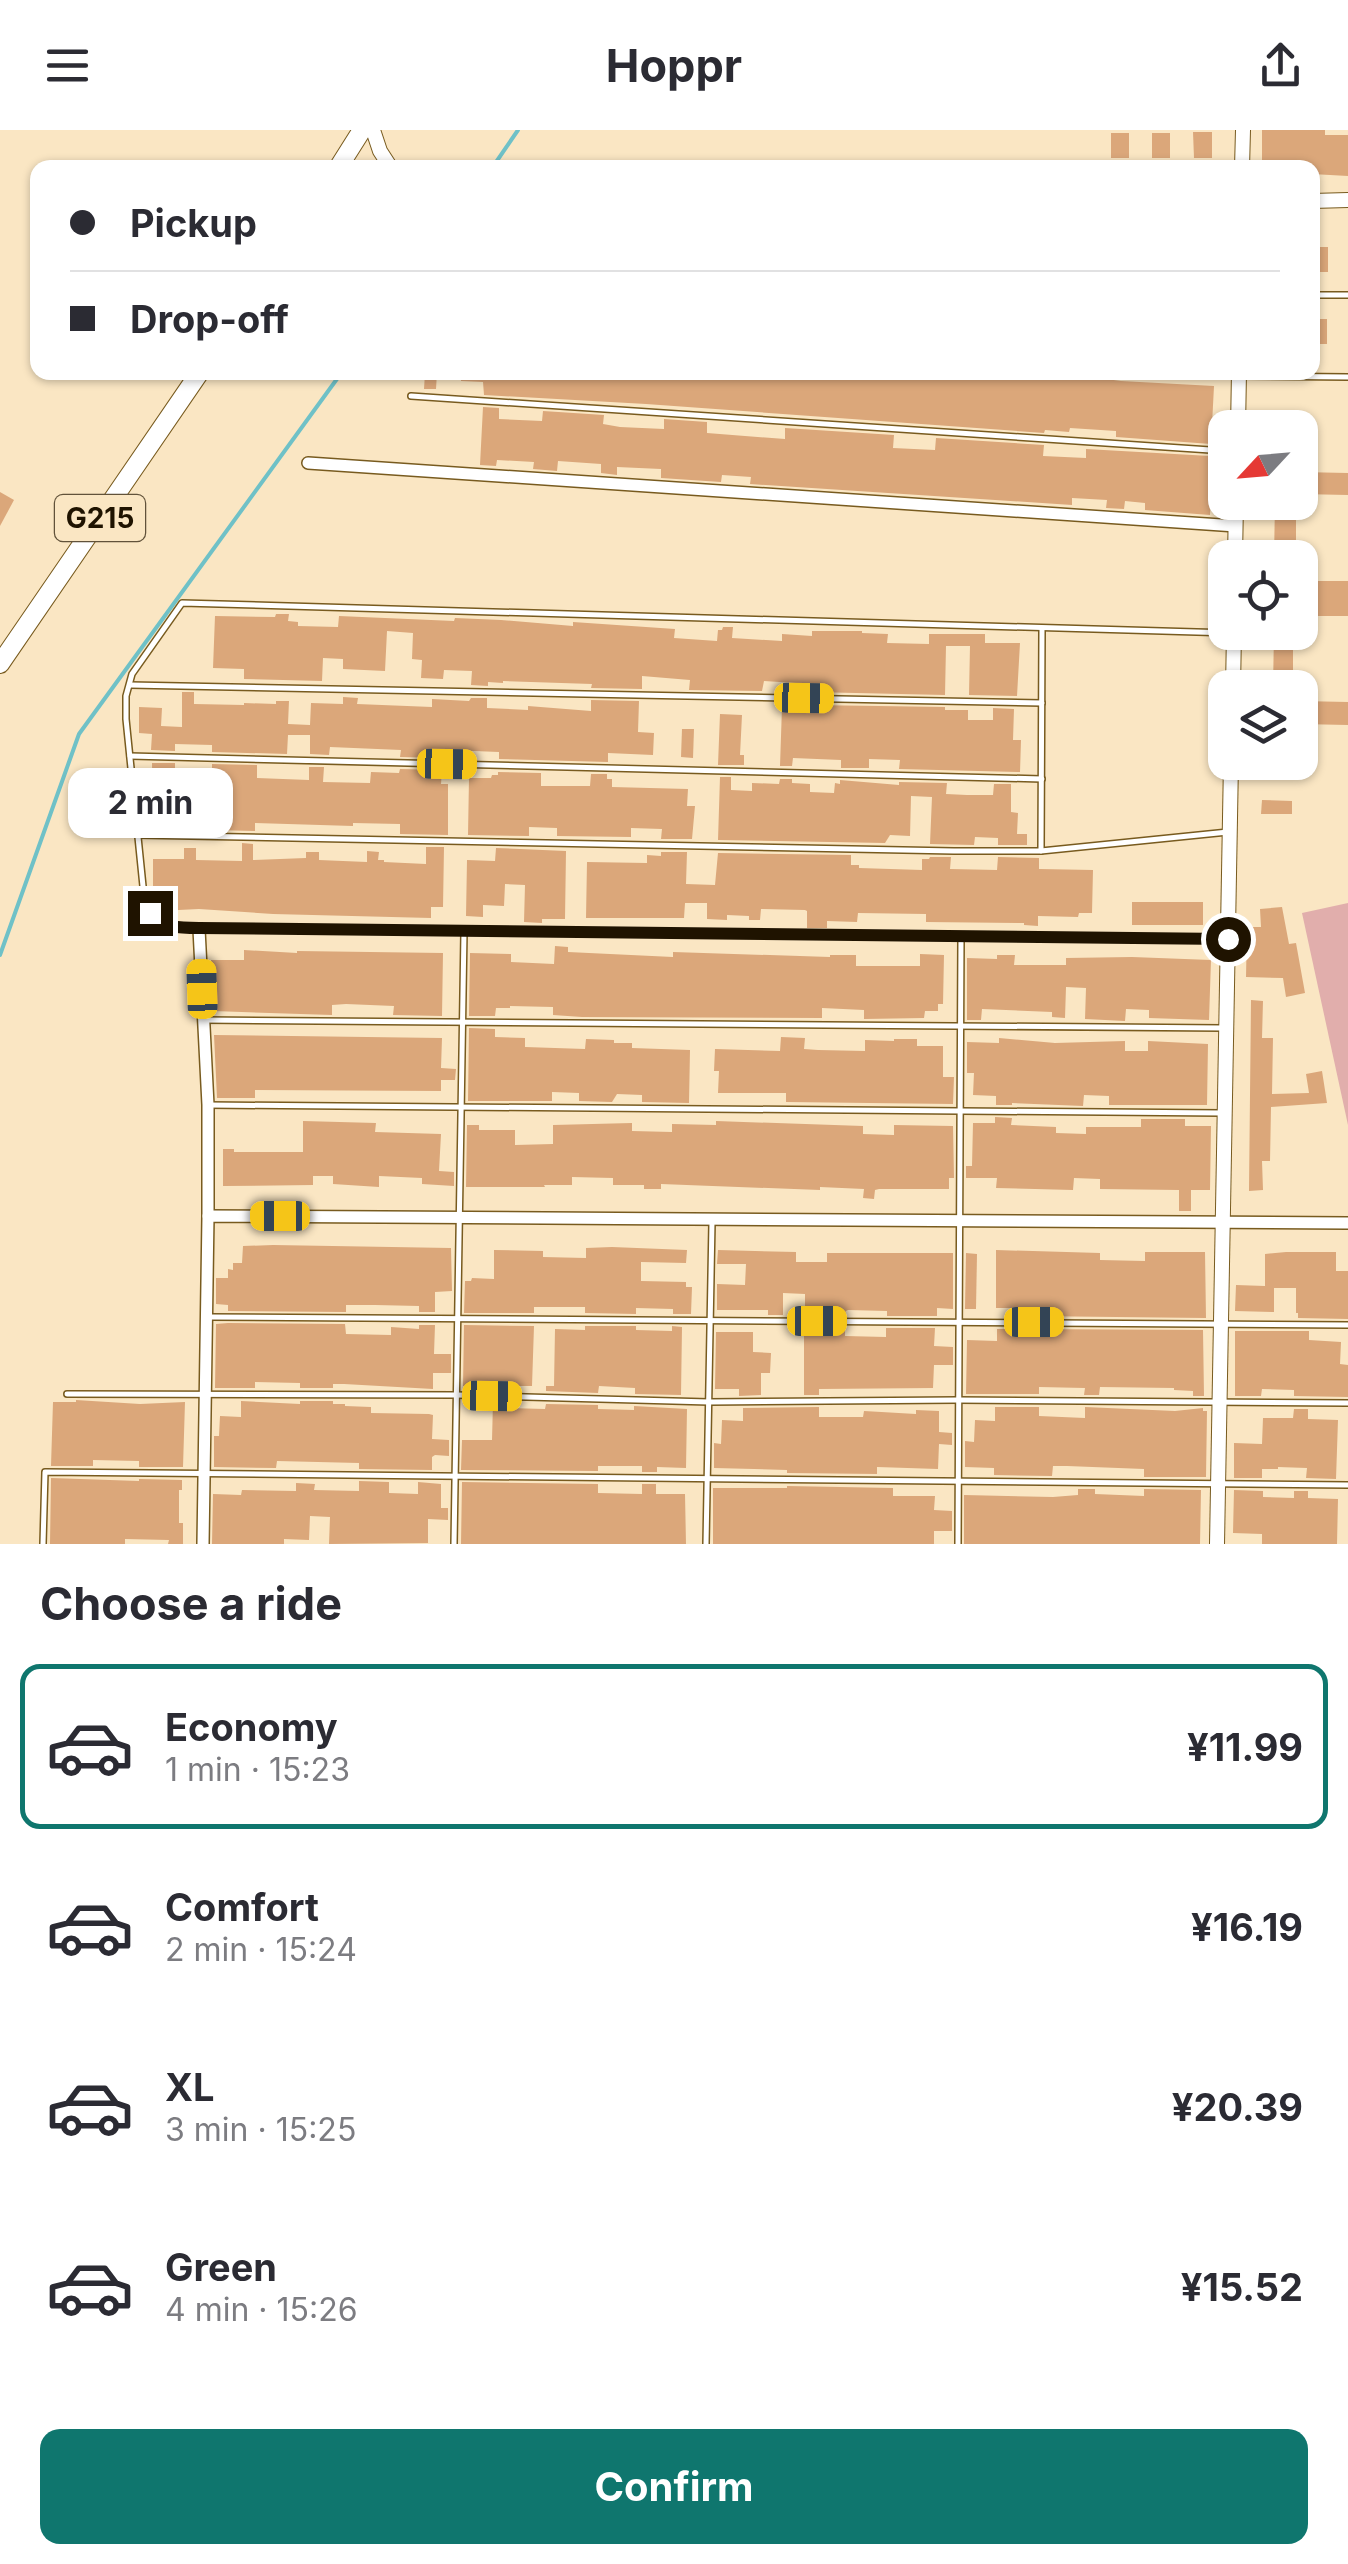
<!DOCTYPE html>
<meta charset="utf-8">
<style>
body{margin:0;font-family:Inter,sans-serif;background:#f7f7f7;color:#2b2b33;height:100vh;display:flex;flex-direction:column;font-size:38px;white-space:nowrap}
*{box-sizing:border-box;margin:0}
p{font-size:32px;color:#7c7c81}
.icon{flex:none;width:55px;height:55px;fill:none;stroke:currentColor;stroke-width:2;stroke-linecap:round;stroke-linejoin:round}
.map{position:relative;height:1414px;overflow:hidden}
.sheet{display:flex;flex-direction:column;background:#fff;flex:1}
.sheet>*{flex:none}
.hud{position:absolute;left:30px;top:30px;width:1290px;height:220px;border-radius:20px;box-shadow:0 2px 8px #0004;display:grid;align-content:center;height:220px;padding:0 40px;background:#fff}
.needle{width:65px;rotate:244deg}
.fabs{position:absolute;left:1208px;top:280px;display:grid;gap:20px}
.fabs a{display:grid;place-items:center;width:110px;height:110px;border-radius:20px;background:#fff;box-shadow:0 2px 8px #0004;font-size:50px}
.end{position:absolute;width:45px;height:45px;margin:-22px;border:12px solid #1f1300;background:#fff;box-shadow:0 0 0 5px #fff}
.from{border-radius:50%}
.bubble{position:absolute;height:70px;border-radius:20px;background:#fff;box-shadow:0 2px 8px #0004;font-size:32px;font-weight:700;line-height:70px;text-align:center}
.car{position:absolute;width:30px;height:60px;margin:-30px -15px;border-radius:12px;box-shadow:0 0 8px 2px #0007;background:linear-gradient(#f5c518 24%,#345 0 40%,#f5c518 0 76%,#345 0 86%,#f5c518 0)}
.hud b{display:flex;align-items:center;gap:35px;height:95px;font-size:38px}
.hud b+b{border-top:2px solid #e1e1e2}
.hud i{width:25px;height:25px;background:#2b2b33}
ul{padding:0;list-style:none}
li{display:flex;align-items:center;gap:30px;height:165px;margin:0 20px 15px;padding:0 20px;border:5px solid transparent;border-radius:20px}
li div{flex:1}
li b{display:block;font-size:38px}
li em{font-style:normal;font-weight:700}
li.current{border-color:#0f766e}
li>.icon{width:90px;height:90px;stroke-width:1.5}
h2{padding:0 40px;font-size:45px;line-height:120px}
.primary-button{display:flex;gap:20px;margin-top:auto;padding:20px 40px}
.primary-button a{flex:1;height:115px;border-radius:20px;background:#0f766e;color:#fff;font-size:40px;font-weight:700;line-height:115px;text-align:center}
header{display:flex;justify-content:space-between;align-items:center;height:130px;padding:0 40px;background:#fff;font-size:45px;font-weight:700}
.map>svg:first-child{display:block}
.green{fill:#e1aeac}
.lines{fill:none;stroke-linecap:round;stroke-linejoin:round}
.stream{stroke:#6fc1c7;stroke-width:4}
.building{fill:#dba77a}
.service-casing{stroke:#785b1f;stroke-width:8}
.minor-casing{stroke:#785b1f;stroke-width:14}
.tertiary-casing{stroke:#785b1f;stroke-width:16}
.trunk-casing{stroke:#785b1f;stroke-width:20}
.service{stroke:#fff;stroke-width:5}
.minor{stroke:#fff;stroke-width:11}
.tertiary{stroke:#fff;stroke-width:14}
.trunk{stroke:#fff;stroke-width:18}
.route{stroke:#1f1300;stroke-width:12}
.labels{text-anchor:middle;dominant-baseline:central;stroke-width:8;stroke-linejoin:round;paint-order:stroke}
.shield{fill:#fae6c3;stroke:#61523a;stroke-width:2.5}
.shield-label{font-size:28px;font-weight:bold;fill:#1f1300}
</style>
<header><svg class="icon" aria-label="menu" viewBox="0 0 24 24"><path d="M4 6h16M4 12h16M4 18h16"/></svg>Hoppr<svg class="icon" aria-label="share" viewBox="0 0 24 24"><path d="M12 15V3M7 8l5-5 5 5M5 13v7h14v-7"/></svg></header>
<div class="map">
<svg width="1348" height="1414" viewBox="0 0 1348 1414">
<rect width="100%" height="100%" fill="#fae6c3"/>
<!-- green -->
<polygon class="green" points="1348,773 1348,995 1302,783"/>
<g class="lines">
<!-- stream -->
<g class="stream">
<polyline points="492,38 518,0"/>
<polyline points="0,825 79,604 342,242"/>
</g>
</g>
<!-- building -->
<g class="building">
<polygon points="1262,0 1325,0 1325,5 1348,5 1348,46 1312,44 1312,38 1262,38"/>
<polygon points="1193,2 1212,2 1212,28 1194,28"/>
<rect x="1111" y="3" width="18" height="25"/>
<rect x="1152" y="3" width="18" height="25"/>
<rect x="1312" y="117" width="16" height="25"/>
<rect x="1312" y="189" width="15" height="25"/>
<polygon points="425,242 437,242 436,259 424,259"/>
<polygon points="461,242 1037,244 1054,242 1121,251 1214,256 1211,314 1116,307 1116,301 1070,298 1069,302 1045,300 1044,303 646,274 484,265 483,252 461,251"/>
<polygon points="483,277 499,278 499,289 542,291 543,281 604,285 603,294 620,297 664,299 664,289 707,292 707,303 785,309 785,298 894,305 893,318 935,320 936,308 1044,315 1043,326 1086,328 1086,319 1210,326 1213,328 1210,385 1145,380 1145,373 1125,371 1124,379 1106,378 1107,370 1072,368 1072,375 750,354 751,347 722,345 721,352 661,348 661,339 617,337 617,345 601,343 601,334 558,331 557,341 533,339 534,332 497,330 496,336 480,335"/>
<polygon points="1300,342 1348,343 1348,365 1300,364"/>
<polygon points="0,362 14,370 0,396"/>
<polygon points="1275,372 1296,372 1296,428 1274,428"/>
<rect x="1300" y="451" width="48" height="35"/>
<polygon points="276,484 289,484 288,491 298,492 298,496 338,497 339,486 454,491 455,488 501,490 573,496 573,492 675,499 674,508 717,511 718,500 722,500 723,497 733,497 732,508 782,511 782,504 812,506 812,501 862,501 862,503 888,504 887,513 929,514 929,504 985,504 985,513 1020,513 1017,566 969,565 970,516 946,516 945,565 811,562 811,554 764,551 762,561 689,560 690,550 642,546 642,559 591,558 592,554 503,551 503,553 488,552 488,556 471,555 472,541 444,540 443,549 421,548 422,530 412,529 413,503 387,501 385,541 343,539 343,529 323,528 322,551 244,549 244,539 213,538 215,486 275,487"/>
<polygon points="1274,502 1293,502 1293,558 1273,558"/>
<polygon points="182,562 194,562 194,574 244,575 244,573 276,574 276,571 289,571 288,594 310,595 311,573 343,574 343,567 358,568 357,574 432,577 432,569 469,571 471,568 487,568 487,578 528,580 528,576 591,581 591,570 639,571 638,602 654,603 653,625 608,623 608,632 499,629 499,622 449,620 448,628 400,627 401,620 330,617 329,625 310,624 310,605 288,605 287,624 212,622 212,615 175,614 175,621 151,620 152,604 139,603 139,577 162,578 161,596 182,597"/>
<polygon points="1300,571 1348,572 1348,595 1300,594"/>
<polygon points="811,575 945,577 945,580 968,580 968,590 993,590 993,578 1014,579 1013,610 1021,610 1020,642 899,639 900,630 869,629 869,638 841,638 841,630 793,628 792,636 780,636 782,577 811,578"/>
<polygon points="720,584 742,585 740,625 744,625 744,635 718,635"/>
<polygon points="682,599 694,599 693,628 681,627"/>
<polygon points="152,633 175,633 175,639 212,639 212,634 257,635 257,648 309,650 309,637 324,637 323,652 370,653 371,642 399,643 400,639 442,640 441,654 448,654 448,705 400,704 400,694 353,693 353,696 255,693 255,701 212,700 212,691 179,691 180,700 153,699"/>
<polygon points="498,642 541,643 541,656 590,656 591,644 607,644 607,649 612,649 612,657 688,659 687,676 695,676 692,709 661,709 662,699 631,698 631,707 557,706 557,698 529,697 529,706 468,705 469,648 491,648 492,645 498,645"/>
<polygon points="720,647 731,647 731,660 752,661 752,653 779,654 780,649 792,649 792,653 810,654 810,662 834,663 835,653 840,654 840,650 899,655 899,652 947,653 946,664 967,665 993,665 994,654 1011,654 1011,682 1018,683 1017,704 1027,704 1027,715 998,715 998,708 975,707 974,715 930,714 932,667 911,666 910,706 890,705 885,713 718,710"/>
<polygon points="1262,670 1292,671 1292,684 1261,684"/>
<polygon points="242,713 253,714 253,730 306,728 306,722 319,722 319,730 367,732 367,721 379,722 378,730 384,730 384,732 426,734 426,717 444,717 443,777 431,777 431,788 273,784 199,779 158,781 153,773 153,729 184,729 184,718 196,718 196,730 242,731"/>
<polygon points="496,718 566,721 565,789 542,789 542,793 524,792 525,755 505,754 504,776 483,775 483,787 466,786 467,730 495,731"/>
<polygon points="661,722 687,722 686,754 715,755 718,723 851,725 851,735 859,735 859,738 922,740 922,729 929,729 930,727 951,727 950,739 997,740 998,727 1039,728 1039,739 1093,740 1092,783 1079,783 1078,787 1038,786 1038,796 1024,795 1024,793 926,792 926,784 858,783 857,792 827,791 827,798 807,798 807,781 805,780 761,779 760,790 749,790 749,786 727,785 727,790 707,789 707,773 685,773 684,788 586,788 587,732 647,733 647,725 661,726"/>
<rect x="1132" y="772" width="71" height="23"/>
<polygon points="1282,777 1289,814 1296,813 1305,863 1286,867 1283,848 1246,847 1247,797 1261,797 1260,779"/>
<polygon points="555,816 568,817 568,822 673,827 673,822 830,827 830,825 856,825 856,836 920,836 920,824 944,825 943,874 938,874 938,881 925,881 924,888 864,889 864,880 822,878 822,888 582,887 553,885 553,877 510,876 510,878 496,878 495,886 469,886 470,823 511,824 511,832 554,834"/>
<polygon points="244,820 297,823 297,821 443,823 442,886 393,885 394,876 346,874 332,875 332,885 213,881 211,830 244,830"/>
<polygon points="997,825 1015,825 1014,835 1066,835 1066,828 1132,827 1211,830 1209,890 1149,888 1149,880 1126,879 1125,891 1085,889 1086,858 1066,857 1065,888 1052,887 1052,882 982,879 981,890 967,890 967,828 997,829"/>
<polygon points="1251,870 1263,871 1262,908 1273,908 1272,964 1309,963 1306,944 1322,941 1327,973 1271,977 1270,1031 1262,1031 1263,1060 1249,1061"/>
<polygon points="469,898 495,899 495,907 525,908 525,917 585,919 586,909 614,910 614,913 632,913 632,918 690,920 689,973 642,972 642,965 617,964 612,972 579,971 579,963 552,962 552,971 468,971"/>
<polygon points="214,905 442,908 441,938 456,939 455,950 441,950 441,961 255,960 255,968 217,968"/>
<polygon points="781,907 805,908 804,919 818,920 865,921 865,910 894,911 894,909 917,909 917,916 943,916 943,947 954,947 953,974 786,972 786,963 718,963 719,941 714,941 715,919 780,921"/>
<polygon points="999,908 1055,913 1125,911 1125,921 1148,921 1148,911 1208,914 1207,975 1109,975 1109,966 1084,965 1083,976 1012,973 1012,975 996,975 996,966 973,965 974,943 967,943 967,912 999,913"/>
<polygon points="995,987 1012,988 1011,995 1056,997 1056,1003 1086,1004 1086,997 1141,997 1141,989 1185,989 1185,996 1211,996 1210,1060 1191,1060 1191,1081 1179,1081 1179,1060 1100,1059 1100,1049 1074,1048 1073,1060 996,1058 997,1048 966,1048 966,1036 972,1036 973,993 995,993"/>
<polygon points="303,991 376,993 375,1002 441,1004 439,1041 454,1042 454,1056 422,1054 422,1048 379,1046 379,1057 333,1054 333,1046 313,1046 313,1055 223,1056 223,1019 234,1019 234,1022 303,1022"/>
<polygon points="716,991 863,996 863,1004 894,1005 894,995 953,996 954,1048 949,1048 949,1059 879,1059 875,1060 874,1069 863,1068 864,1059 820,1057 820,1060 661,1054 661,1059 644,1059 644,1055 613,1055 613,1048 572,1047 572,1055 544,1055 545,1057 466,1057 467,995 479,995 479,1000 515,1000 515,1015 553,1014 553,995 632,993 632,1001 672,1002 672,994 716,995"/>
<polygon points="273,1115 451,1118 452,1161 435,1162 435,1182 419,1182 419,1176 375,1175 346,1175 346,1182 228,1181 228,1175 216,1174 216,1148 228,1148 228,1139 233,1140 233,1133 242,1133 243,1116"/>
<polygon points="612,1117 687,1120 686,1133 641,1132 641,1151 686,1152 686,1157 692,1157 691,1184 673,1184 673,1179 636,1178 636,1184 585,1183 585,1177 534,1177 534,1183 464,1183 465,1151 471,1151 472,1148 494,1149 494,1120 543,1121 543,1127 586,1128 586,1118"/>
<polygon points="718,1120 796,1122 796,1132 827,1132 827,1123 953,1123 953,1179 937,1178 937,1186 887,1186 887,1181 848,1180 846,1181 845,1185 805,1185 805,1164 783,1163 783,1185 768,1185 768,1180 717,1180 717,1154 745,1155 746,1134 717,1134"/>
<polygon points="996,1120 1100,1123 1100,1130 1145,1131 1145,1122 1205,1122 1206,1188 1026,1186 1026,1178 996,1178"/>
<polygon points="1286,1122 1336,1122 1336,1141 1348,1141 1348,1189 1298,1188 1298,1183 1296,1183 1296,1158 1274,1158 1274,1182 1235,1181 1236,1155 1265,1156 1265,1124"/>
<polygon points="966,1123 977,1124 976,1179 965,1179"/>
<polygon points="228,1193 345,1194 346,1204 391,1205 391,1197 419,1199 419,1195 435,1195 434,1224 451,1224 451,1243 433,1243 433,1259 344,1254 333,1254 333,1258 300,1258 300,1253 255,1252 255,1258 215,1258 216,1194"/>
<polygon points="464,1195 534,1196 532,1256 507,1256 507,1260 463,1256"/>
<polygon points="585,1196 636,1196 636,1200 672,1201 672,1196 682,1197 681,1265 635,1264 635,1258 599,1256 598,1263 546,1261 546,1256 554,1256 555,1199 585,1200"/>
<polygon points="804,1197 845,1198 845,1206 886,1207 886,1198 935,1198 934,1216 953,1217 953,1235 934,1235 933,1258 819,1259 819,1265 804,1265"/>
<polygon points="997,1199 1203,1200 1204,1266 1193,1266 1193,1261 1174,1260 1174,1258 1100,1257 1099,1265 1084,1265 1085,1258 1039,1257 1039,1264 966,1264 967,1210 997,1211"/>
<polygon points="1235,1201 1309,1201 1309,1210 1341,1212 1340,1234 1348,1235 1348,1267 1294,1266 1294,1260 1262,1259 1261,1266 1235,1266"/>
<polygon points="716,1202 753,1202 753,1222 771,1223 770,1243 761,1243 761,1265 739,1266 739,1259 715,1259"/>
<polygon points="76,1270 140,1274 185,1272 183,1337 139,1337 139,1331 93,1330 93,1336 51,1336 53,1272 76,1272"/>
<polygon points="241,1271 300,1274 300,1271 333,1271 333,1274 345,1274 345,1276 371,1277 371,1283 429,1284 433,1285 432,1309 449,1310 449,1326 435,1325 432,1327 432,1340 359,1339 359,1333 277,1331 276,1338 214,1337 214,1306 219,1306 220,1286 241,1287"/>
<polygon points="493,1272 507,1273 506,1278 545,1279 546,1274 598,1275 598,1279 634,1280 634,1276 687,1279 686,1338 657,1337 657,1342 642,1342 642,1336 598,1336 598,1341 461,1340 462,1310 492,1310"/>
<polygon points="819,1277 819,1287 863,1287 864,1281 916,1284 916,1280 939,1281 939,1302 952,1303 952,1315 939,1314 938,1339 877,1337 877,1344 787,1343 787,1340 714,1338 714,1313 721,1314 722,1290 743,1291 743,1278"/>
<polygon points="995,1277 1039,1277 1039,1286 1085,1288 1085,1277 1175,1281 1203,1278 1203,1281 1207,1281 1206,1347 1144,1347 1144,1339 1067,1336 1053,1336 1052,1346 994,1345 994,1338 965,1337 965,1311 974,1312 975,1290 995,1291"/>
<polygon points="1294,1279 1308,1279 1308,1289 1338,1290 1336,1349 1306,1348 1307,1338 1278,1337 1278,1339 1262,1339 1262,1348 1234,1348 1234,1313 1262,1314 1263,1288 1293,1288"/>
<polygon points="51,1348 139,1351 139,1349 182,1350 182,1360 179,1360 179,1393 183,1393 183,1414 168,1414 169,1410 125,1409 125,1414 50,1414"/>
<polygon points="359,1351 389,1352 389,1363 418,1364 418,1352 441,1354 441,1378 448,1378 448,1390 428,1389 428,1413 329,1414 330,1387 310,1386 309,1410 284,1409 284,1414 212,1414 213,1364 241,1365 242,1360 296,1361 296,1353 315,1354 314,1360 359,1361"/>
<polygon points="462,1352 598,1354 598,1363 642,1364 642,1354 656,1354 656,1364 685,1364 686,1414 461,1414"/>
<polygon points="787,1356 893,1358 893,1366 935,1366 934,1380 952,1381 952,1401 934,1401 934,1414 713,1414 713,1358 787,1358"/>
<polygon points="1078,1359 1095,1359 1095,1364 1144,1366 1144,1359 1201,1360 1200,1414 964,1414 964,1365 1053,1367 1078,1365"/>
<polygon points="1234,1360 1263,1361 1263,1367 1294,1368 1294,1361 1308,1361 1308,1368 1338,1369 1337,1414 1262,1414 1262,1404 1233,1403"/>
</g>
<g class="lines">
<defs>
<g id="service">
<polyline points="1312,165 1348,165"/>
<polyline points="1241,246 1348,247"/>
<polyline points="411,266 1225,321"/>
<polyline points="130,555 1042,573"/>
<polyline points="130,626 1042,649"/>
<polyline points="137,705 954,721 1041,721 1228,702"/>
<polyline points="1041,721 1042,499"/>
<path d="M1225,809L170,797C154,790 149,782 144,766L126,589V566L132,544L182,473L1231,503"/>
<polyline points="204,890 1223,898"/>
<polyline points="208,975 1222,983"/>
<polyline points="210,1187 1348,1195"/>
<polyline points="67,1264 457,1265 709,1272 958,1270 1348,1273"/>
<polyline points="43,1414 45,1342 1348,1355"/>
<polyline points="454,1414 464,802"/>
<polyline points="706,1414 712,1092"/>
<polyline points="958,1414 961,807"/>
</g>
<g id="minor">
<polyline points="308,333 1236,396"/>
<polyline points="199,799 208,975 208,1086"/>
<polyline points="203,1414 208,1086 1348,1093"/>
</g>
<g id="tertiary">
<polyline points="373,0 380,21 391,38"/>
<polyline points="1242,38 1243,0"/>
<polyline points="1312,71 1348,70"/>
<polyline points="1238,298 1239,242"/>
<polyline points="1235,428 1236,372"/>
<polyline points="1233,558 1234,502"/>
<polyline points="1217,1414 1231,632"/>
</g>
<g id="trunk">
<polyline points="338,38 362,0"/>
<polyline points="0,534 200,242"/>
</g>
</defs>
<!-- service casing -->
<use href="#service" class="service-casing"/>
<!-- minor casing -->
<use href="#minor" class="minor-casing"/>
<!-- tertiary casing -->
<use href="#tertiary" class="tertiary-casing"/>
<!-- trunk casing -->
<use href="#trunk" class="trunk-casing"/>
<!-- service -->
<use href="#service" class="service"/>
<!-- minor -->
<use href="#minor" class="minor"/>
<!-- tertiary -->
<use href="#tertiary" class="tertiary"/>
<!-- trunk -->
<use href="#trunk" class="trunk"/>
</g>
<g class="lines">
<!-- route -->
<path class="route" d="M150,783C164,798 179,798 199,798L1228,809"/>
</g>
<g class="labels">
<!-- shield labels -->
<rect class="shield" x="55" y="365" width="90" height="46" rx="8"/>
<g class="shield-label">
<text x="100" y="388">G215</text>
</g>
</g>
</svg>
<div class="fabs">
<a><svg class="needle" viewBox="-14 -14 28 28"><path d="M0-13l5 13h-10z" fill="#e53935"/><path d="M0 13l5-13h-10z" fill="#7c7c81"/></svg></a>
<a><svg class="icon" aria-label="locate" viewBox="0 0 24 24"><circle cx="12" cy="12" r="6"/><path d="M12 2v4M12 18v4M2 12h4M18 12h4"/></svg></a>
<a><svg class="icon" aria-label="layers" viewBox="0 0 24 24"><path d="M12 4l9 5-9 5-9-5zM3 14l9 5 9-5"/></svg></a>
</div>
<i class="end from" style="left:1228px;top:809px"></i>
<i class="end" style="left:150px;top:783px"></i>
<div class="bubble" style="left:68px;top:638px;width:165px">2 min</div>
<i class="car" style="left:804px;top:568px;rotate:91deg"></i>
<i class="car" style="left:447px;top:634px;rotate:91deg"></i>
<i class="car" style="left:202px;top:859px;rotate:358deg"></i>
<i class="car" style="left:280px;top:1086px;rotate:270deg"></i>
<i class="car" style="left:817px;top:1191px;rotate:90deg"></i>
<i class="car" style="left:1034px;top:1192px;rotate:90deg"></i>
<i class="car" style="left:492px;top:1266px;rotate:91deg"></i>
<div class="hud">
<b><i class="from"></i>Pickup</b>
<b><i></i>Drop-off</b>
</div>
</div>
<section class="sheet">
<h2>Choose a ride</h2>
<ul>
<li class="current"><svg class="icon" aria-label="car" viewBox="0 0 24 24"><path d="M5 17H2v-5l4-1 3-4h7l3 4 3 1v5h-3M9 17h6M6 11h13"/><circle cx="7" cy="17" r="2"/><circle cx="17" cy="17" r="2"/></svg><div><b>Economy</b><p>1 min · 15:23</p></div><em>¥11.99</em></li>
<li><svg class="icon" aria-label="car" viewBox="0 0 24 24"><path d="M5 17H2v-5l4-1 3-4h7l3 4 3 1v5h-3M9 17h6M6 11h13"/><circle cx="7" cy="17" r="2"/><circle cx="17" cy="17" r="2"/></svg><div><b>Comfort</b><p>2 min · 15:24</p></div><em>¥16.19</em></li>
<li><svg class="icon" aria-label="car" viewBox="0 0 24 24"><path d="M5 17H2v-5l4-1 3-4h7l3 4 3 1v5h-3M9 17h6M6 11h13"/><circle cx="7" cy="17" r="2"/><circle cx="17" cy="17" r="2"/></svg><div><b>XL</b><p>3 min · 15:25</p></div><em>¥20.39</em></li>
<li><svg class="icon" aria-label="car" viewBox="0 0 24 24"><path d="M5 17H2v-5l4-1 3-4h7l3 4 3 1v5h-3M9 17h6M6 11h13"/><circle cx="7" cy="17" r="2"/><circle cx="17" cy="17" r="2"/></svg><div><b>Green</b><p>4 min · 15:26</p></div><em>¥15.52</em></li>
</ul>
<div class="primary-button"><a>Confirm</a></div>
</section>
